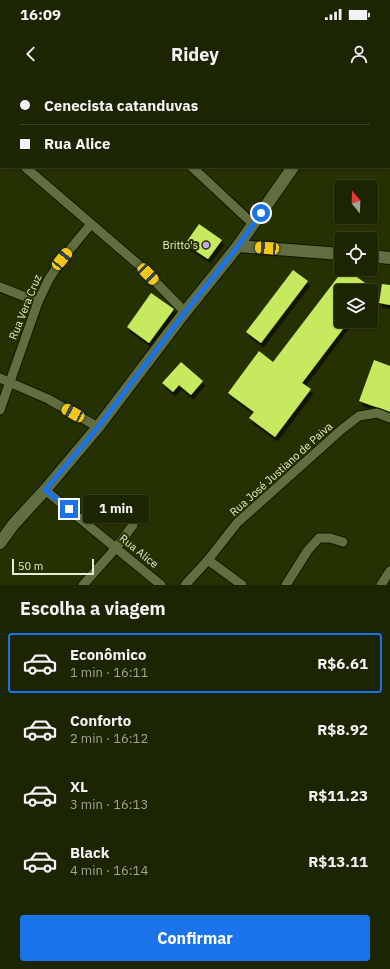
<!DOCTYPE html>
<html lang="pt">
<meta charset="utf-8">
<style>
body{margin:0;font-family:"IBM Plex Sans",sans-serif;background:#293110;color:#f1f3f6;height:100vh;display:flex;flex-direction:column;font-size:15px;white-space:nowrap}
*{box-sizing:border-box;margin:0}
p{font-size:13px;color:#a0a599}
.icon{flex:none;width:22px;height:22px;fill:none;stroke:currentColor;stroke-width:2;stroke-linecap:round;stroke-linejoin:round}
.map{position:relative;height:505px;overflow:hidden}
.details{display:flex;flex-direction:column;background:#1c2501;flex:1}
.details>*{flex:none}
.top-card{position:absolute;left:0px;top:0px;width:390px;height:88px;box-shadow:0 1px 3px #0004,0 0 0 1px #3a4223;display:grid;align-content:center;height:88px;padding:0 20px;background:#1c2501}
.needle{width:26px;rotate:341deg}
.buttons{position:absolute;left:334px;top:100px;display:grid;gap:8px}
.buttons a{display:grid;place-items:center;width:44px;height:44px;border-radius:4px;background:#1c2501;box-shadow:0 1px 3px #0004,0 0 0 1px #3a4223;font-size:20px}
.scale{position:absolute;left:12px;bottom:10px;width:82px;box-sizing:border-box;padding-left:4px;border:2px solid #e5edd4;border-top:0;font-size:11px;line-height:14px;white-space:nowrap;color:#e5edd4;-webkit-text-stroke:3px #263101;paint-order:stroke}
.end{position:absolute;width:18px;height:18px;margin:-9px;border:5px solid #1a73e8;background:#fff;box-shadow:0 0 0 2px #fff}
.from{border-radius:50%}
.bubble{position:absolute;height:28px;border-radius:4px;background:#1c2501;box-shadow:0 1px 3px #0004,0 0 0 1px #3a4223;font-size:13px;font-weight:700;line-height:28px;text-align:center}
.car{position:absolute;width:12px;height:24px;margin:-12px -6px;border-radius:5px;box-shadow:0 0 3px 1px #0007;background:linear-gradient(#f5c518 24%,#345 0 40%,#f5c518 0 76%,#345 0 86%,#f5c518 0)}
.top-card b{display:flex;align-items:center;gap:14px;height:38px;font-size:15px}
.top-card b+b{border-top:1px solid #3a4223}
.top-card i{width:10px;height:10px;background:#f1f3f6}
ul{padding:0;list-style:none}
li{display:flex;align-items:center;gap:12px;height:60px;margin:0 8px 6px;padding:0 12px;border:2px solid transparent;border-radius:4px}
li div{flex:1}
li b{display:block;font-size:15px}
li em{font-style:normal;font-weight:700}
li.on{border-color:#1a73e8}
li>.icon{width:36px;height:36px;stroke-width:1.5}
h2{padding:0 20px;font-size:18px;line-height:48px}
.cta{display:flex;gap:8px;margin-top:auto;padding:8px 20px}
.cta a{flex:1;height:46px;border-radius:4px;background:#1a73e8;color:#fff;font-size:16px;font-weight:700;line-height:46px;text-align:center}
.status{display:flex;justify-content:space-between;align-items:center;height:28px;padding:0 20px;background:#1c2501;direction:ltr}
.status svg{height:11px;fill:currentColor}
header{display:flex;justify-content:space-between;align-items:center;height:52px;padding:0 20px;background:#1c2501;font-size:18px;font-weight:700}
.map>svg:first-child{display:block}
.building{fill:#c6e95e;filter:url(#shadow)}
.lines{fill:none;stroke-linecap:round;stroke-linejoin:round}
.street-casing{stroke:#101700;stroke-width:11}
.secondary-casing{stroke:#101700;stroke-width:14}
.street{stroke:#616e40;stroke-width:9}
.secondary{stroke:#616e40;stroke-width:12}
.route{stroke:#1a73e8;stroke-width:5}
.poi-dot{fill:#c4a7f1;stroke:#263101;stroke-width:1.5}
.labels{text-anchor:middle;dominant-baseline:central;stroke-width:4;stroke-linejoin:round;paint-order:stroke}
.poi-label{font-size:11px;fill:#e5edd4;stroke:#263101;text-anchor:end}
.street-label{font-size:11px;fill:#e5edd4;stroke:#263101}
</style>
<div class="status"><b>16:09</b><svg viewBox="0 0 49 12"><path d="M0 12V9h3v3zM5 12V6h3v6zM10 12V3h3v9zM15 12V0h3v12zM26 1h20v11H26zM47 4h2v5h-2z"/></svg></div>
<header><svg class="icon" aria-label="back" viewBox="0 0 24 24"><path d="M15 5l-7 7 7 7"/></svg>Ridey<svg class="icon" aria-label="person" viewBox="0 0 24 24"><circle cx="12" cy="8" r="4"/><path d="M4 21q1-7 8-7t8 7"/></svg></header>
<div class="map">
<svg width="390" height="505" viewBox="0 0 390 505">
<defs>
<filter id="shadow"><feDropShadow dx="2.5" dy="4.5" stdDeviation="0" flood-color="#0009"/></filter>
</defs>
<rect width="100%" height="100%" fill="#263101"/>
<!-- building -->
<g class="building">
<polygon points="199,144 222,160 208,179 185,164"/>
<polygon points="344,189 346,189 376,211 341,211 341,241 349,241 302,303 311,309 275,357 249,338 254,332 228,313 259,271 273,282"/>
<polygon points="293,190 308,201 261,263 246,252"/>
<polygon points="382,204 390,205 390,225 379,223"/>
<polygon points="151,213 174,229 149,263 127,247"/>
<polygon points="374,280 390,286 390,332 359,321"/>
<polygon points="181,282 203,301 191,315 179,305 173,312 162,303"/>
</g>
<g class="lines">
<defs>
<g id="street">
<polyline points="99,0 100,1"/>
<polyline points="283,0 284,1"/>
<polyline points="0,66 1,67"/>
<polyline points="25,87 139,185 185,232"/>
<polyline points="192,87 253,144"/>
<polyline points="0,207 38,222"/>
<polyline points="0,298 48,319 98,347"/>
<polyline points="0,330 38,222 49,199 62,179 91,144"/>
<polyline points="45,410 161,505"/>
<polyline points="208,480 242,505"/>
<polyline points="83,505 116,468 133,445"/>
<polyline points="185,505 208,480 237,443 341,350 359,336 377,333 390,338"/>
<polyline points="286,505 308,470 319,458 330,458 343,462"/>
<polyline points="381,505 390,491"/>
</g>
<g id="secondary">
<polyline points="354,1 354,0"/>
<polyline points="238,166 341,174"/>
<polyline points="371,176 390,178"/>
<polyline points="0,463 13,445 45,410 98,347 185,232 238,166 293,87"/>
</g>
</defs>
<!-- street casing -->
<use href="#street" class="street-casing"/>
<!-- secondary casing -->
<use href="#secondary" class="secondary-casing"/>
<!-- street -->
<use href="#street" class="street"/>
<!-- secondary -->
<use href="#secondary" class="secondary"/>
</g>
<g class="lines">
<!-- route -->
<polyline class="route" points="69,429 45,410 98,347 185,232 238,166 261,133"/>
</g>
<!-- markers -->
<circle class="poi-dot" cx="206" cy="165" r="4"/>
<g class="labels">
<!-- poi labels -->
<g class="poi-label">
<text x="198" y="165">Britto's</text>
</g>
<!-- street labels -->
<g class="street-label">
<text transform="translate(25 227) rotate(-68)">Rua Vera Cruz</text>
<text transform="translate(281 389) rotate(-42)">Rua José Justiano de Paiva</text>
<text transform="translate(139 471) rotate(39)">Rua Alice</text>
</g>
</g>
</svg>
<div class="buttons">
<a><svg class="needle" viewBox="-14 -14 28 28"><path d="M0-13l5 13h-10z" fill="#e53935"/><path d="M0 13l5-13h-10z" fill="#a0a599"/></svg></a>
<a><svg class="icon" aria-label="locate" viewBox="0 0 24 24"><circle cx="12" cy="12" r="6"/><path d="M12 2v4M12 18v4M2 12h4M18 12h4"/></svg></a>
<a><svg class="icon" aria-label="layers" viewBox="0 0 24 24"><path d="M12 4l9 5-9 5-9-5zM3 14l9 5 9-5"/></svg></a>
</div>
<div class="scale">50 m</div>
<i class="end from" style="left:261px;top:133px"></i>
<i class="end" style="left:69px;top:429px"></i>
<div class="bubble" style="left:83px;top:415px;width:66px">1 min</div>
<i class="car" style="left:267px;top:168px;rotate:274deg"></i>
<i class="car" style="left:62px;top:179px;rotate:39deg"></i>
<i class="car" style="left:148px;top:194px;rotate:136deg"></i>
<i class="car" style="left:73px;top:333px;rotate:299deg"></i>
<div class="top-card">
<b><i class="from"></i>Cenecista catanduvas</b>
<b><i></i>Rua Alice</b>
</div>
</div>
<section class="details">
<h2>Escolha a viagem</h2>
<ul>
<li class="on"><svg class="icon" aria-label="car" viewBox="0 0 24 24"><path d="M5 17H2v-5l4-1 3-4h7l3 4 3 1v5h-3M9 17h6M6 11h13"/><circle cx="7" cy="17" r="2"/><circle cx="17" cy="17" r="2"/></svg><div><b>Econômico</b><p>1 min · 16:11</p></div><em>R$6.61</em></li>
<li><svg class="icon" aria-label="car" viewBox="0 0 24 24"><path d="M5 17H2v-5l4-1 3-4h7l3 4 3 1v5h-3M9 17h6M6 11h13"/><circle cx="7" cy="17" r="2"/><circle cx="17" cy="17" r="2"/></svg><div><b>Conforto</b><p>2 min · 16:12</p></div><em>R$8.92</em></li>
<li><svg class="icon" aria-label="car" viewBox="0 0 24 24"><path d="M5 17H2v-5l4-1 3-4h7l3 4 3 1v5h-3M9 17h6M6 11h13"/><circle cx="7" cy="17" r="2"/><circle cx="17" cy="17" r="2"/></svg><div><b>XL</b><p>3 min · 16:13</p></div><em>R$11.23</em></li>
<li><svg class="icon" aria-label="car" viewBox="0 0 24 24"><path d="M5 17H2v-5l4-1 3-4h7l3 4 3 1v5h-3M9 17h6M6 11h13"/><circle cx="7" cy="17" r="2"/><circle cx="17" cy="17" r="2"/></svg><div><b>Black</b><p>4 min · 16:14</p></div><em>R$13.11</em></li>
</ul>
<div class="cta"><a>Confirmar</a></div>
</section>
